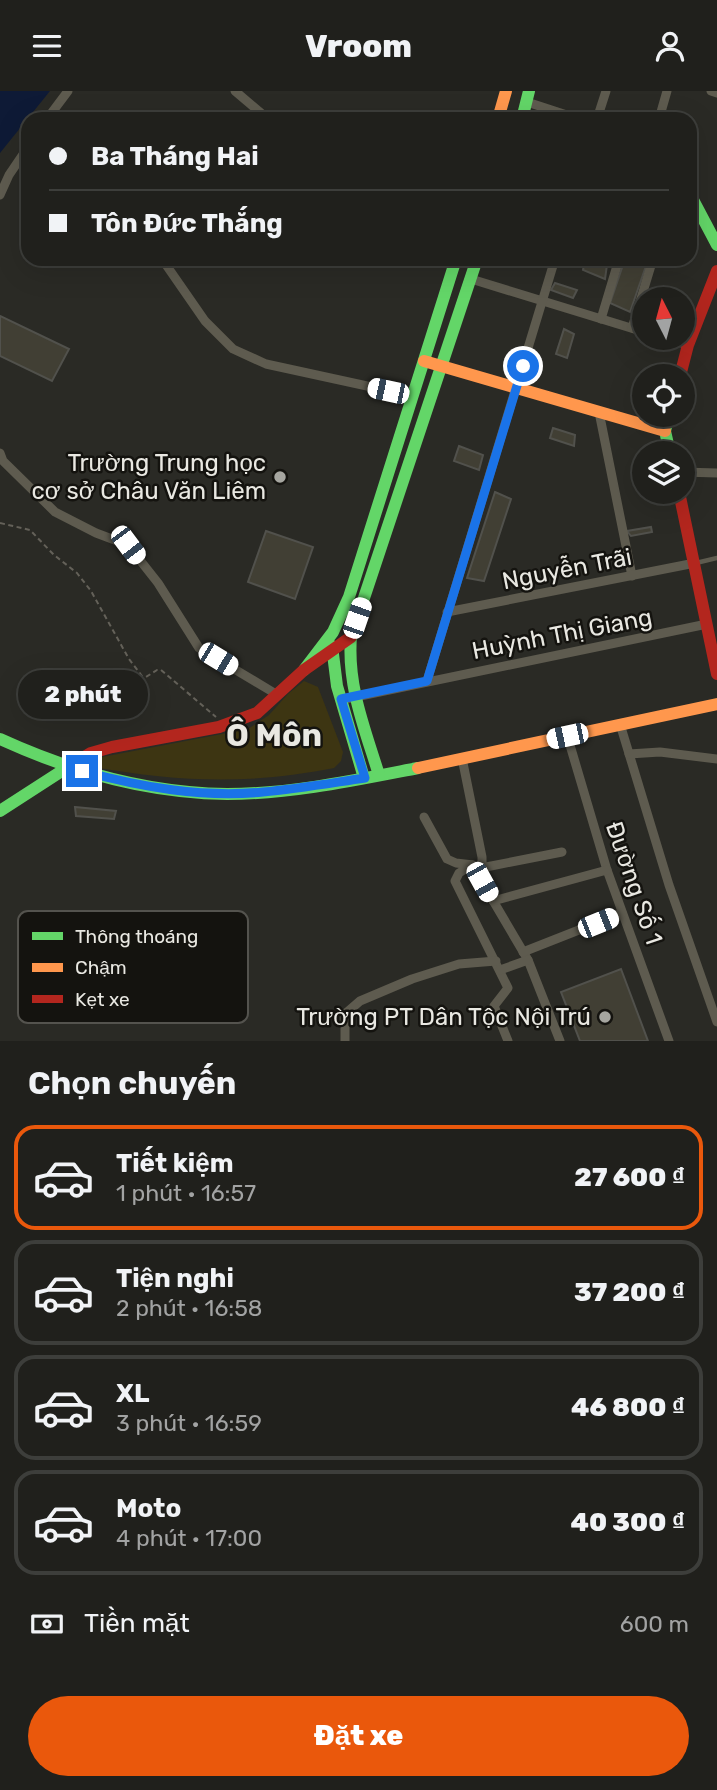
<!DOCTYPE html>
<html lang="vi">
<meta charset="utf-8">
<style>
body{margin:0;font-family:Rubik,sans-serif;background:#2d2d29;color:#f1f3f6;height:100vh;display:flex;flex-direction:column;font-size:26px;white-space:nowrap}
*{box-sizing:border-box;margin:0}
p{font-size:23px;color:#a2a3a3}
.icon{flex:none;width:38px;height:38px;fill:none;stroke:currentColor;stroke-width:2;stroke-linecap:round;stroke-linejoin:round}
.map{position:relative;height:950px;overflow:hidden}
.panel{display:flex;flex-direction:column;background:#20201c;flex:1}
.panel>*{flex:none}
.hud{position:absolute;left:21px;top:21px;width:676px;height:154px;border-radius:21px;box-shadow:0 7px 28px #0002,0 0 0 2px #3d3e3b;display:grid;align-content:center;height:154px;padding:0 28px;background:#20201c}
.needle{width:46px;rotate:354deg}
.tools{position:absolute;left:632px;top:196px;display:grid;gap:14px}
.tools a{display:grid;place-items:center;width:63px;height:63px;border-radius:50%;background:#20201c;box-shadow:0 7px 28px #0002,0 0 0 2px #3d3e3b;font-size:35px}
.end{position:absolute;width:32px;height:32px;margin:-16px;border:9px solid #1a73e8;background:#fff;box-shadow:0 0 0 4px #fff}
.from{border-radius:50%}
.bubble{position:absolute;height:49px;border-radius:24px;background:#20201c;box-shadow:0 7px 28px #0002,0 0 0 2px #3d3e3b;font-size:23px;font-weight:800;line-height:49px;text-align:center}
.car{position:absolute;width:21px;height:42px;margin:-21px -10px;border-radius:9px;box-shadow:0 0 5px 2px #0007;background:linear-gradient(#fff 24%,#345 0 40%,#fff 0 76%,#345 0 86%,#fff 0)}
.hud b{display:flex;align-items:center;gap:24px;height:66px;font-size:26px}
.hud b+b{border-top:2px solid #3d3e3b}
.hud i{width:18px;height:18px;background:#f1f3f6}
ul{padding:0;list-style:none}
li{display:flex;align-items:center;gap:21px;height:105px;margin:0 14px 10px;padding:0 14px;border:4px solid #3d3e3b;border-radius:21px}
li div{flex:1}
li b{display:block;font-size:26px}
li em{font-style:normal;font-weight:800}
li.selected{border-color:#ea580c}
li>.icon{width:63px;height:63px;stroke-width:1.5}
h2{padding:0 28px;font-size:32px;line-height:84px}
.pay{display:flex;align-items:center;gap:18px;height:77px;padding:0 28px;font-size:26px}
.pay p{margin-inline-start:auto}
.primary-button{display:flex;gap:14px;margin-top:auto;padding:14px 28px}
.primary-button a{flex:1;height:80px;border-radius:42px;background:#ea580c;color:#fff;font-size:28px;font-weight:800;line-height:80px;text-align:center}
header{display:flex;justify-content:space-between;align-items:center;height:91px;padding:0 28px;background:#20201c;font-size:32px;font-weight:800}
.map>svg:first-child{display:block}
.green{fill:#3d3512}
.water{fill:#0e1a36}
.building{fill:#413f34;stroke:#51514c;stroke-width:2}
.lines{fill:none;stroke-linecap:round;stroke-linejoin:round}
.path{stroke:#646159;stroke-width:2;stroke-dasharray:5 3.5;stroke-linecap:butt}
.lane{stroke:#5e5b4f;stroke-width:4.5}
.street{stroke:#5e5b4f;stroke-width:9}
.fast{stroke:#63d668;stroke-width:12}
.slow{stroke:#ff974d;stroke-width:12}
.jam{stroke:#b3261e;stroke-width:12}
.route{stroke:#1a73e8;stroke-width:9}
.poi-dot{fill:#a6a6a0;stroke:#14130f;stroke-width:2.5}
.labels{text-anchor:middle;dominant-baseline:central;stroke-width:5;stroke-linejoin:round;paint-order:stroke}
.poi-label{font-size:24px;fill:#e9e8e2;stroke:#14130f;text-anchor:end}
.street-label{font-size:24px;fill:#e9e8e2;stroke:#14130f}
.district-label{font-size:32px;font-weight:bold;fill:#e9e8e2;stroke:#14130f}
.key{fill:#14130f;stroke:#54534e;stroke-width:2}
.key-label{font-size:19px;fill:#e9e8e2}
</style>
<header><svg class="icon" aria-label="menu" viewBox="0 0 24 24"><path d="M4 6h16M4 12h16M4 18h16"/></svg>Vroom<svg class="icon" aria-label="person" viewBox="0 0 24 24"><circle cx="12" cy="8" r="4"/><path d="M4 21q1-7 8-7t8 7"/></svg></header>
<div class="map">
<svg width="717" height="950" viewBox="0 0 717 950">
<rect width="100%" height="100%" fill="#2a2a25"/>
<!-- green -->
<path class="green" d="M304,590L318,596L343,661L341,670L334,677C247,694 180,691 93,676L92,671L97,667L248,638L269,624L288,603Z"/>
<!-- water -->
<polygon class="water" points="0,0 50,0 0,62"/>
<!-- building -->
<g class="building">
<polygon points="585,168 607,174 605,188 583,179"/>
<polygon points="625,168 647,172 630,221 610,212"/>
<polygon points="555,192 577,199 573,207 551,199"/>
<polygon points="0,225 69,258 52,290 0,265"/>
<polygon points="564,238 574,243 567,267 556,263"/>
<polygon points="553,337 575,344 574,355 550,347"/>
<polygon points="459,355 483,364 479,379 454,370"/>
<polygon points="495,401 511,408 484,490 467,487"/>
<polygon points="651,436 652,441 631,445 627,440"/>
<polygon points="266,440 313,456 295,508 248,491"/>
<polygon points="75,716 116,720 114,728 76,725"/>
<polygon points="621,878 648,950 580,950 561,901"/>
</g>
<g class="lines">
<!-- path -->
<polyline class="path" points="0,432 30,439 54,464 77,482 91,500 129,568 142,585 146,586 157,579 161,579 216,626"/>
<!-- lane -->
<polyline class="lane" points="696,472 717,467"/>
<!-- street -->
<g class="street">
<polyline points="235,0 268,28"/>
<polyline points="711,0 717,2"/>
<polyline points="527,11 579,28"/>
<polyline points="47,28 68,0"/>
<polyline points="597,28 606,0"/>
<polyline points="659,28 667,0"/>
<polyline points="0,104 9,84 28,56"/>
<polyline points="162,168 205,230 233,258 266,273 413,305"/>
<polyline points="471,188 644,241"/>
<polyline points="601,228 619,168"/>
<polyline points="632,237 653,168"/>
<polyline points="664,247 688,254"/>
<polyline points="599,321 632,485"/>
<polyline points="0,362 3,370 55,421 96,442 128,454 158,492 199,557 276,603"/>
<polyline points="682,381 717,382"/>
<polyline points="447,521 695,472"/>
<polyline points="427,590 555,168"/>
<polyline points="341,609 707,533"/>
<polyline points="620,633 669,794 717,931"/>
<polyline points="567,644 607,779 669,950"/>
<polyline points="629,663 660,661 717,668"/>
<polyline points="462,667 482,766 482,791 528,869 560,950"/>
<polyline points="424,726 447,768 456,772 473,774"/>
<polyline points="472,774 459,782 455,790 508,897 494,915 508,950"/>
<polyline points="481,777 562,761"/>
<polyline points="493,810 607,779"/>
<polyline points="523,861 622,822"/>
<polyline points="500,879 528,869"/>
<polyline points="345,950 345,923 360,910 412,888 459,873 496,870"/>
</g>
<!-- fast -->
<g class="fast">
<polyline points="522,28 529,0"/>
<polyline points="690,103 717,154"/>
<polyline points="669,324 665,340 670,362"/>
<polyline points="332,555 337,595 364,687"/>
<polyline points="304,579 333,541 349,506 456,168"/>
<path d="M0,648C72,681 147,702 227,703C291,703 356,689 418,677"/>
<path d="M379,684C365,638 347,595 351,546L477,168"/>
<polyline points="0,720 68,676"/>
</g>
<!-- slow -->
<g class="slow">
<polyline points="498,28 506,0"/>
<polyline points="424,270 665,340"/>
<polyline points="418,677 717,613"/>
</g>
<!-- jam -->
<g class="jam">
<polyline points="680,285 688,254 717,180"/>
<polyline points="679,401 717,583"/>
<polyline points="68,676 91,662 112,656 219,636 257,622 304,579 351,546"/>
</g>
</g>
<g class="lines">
<!-- route -->
<path class="route" d="M82,680C141,696 202,707 263,701C297,698 331,692 365,687L341,608L427,590L523,275"/>
</g>
<!-- markers -->
<g class="poi-dot">
<circle cx="280" cy="386" r="7"/>
<circle cx="605" cy="926" r="7"/>
</g>
<g class="labels">
<!-- poi labels -->
<g class="poi-label">
<text x="266" y="372">Trường Trung học<tspan x="266" dy="28">cơ sở Châu Văn Liêm</tspan></text>
<text x="591" y="926">Trường PT Dân Tộc Nội Trú</text>
</g>
<!-- street labels -->
<g class="street-label">
<text transform="translate(567 478) rotate(-11)">Nguyễn Trãi</text>
<text transform="translate(562 543) rotate(-11)">Huỳnh Thị Giang</text>
<text transform="translate(634 792) rotate(71)">Đường Số 1</text>
</g>
<!-- district labels -->
<g class="district-label">
<text x="274" y="644">Ô Môn</text>
</g>
</g>
<!-- legend -->
<rect x="18" y="820" width="230" height="112" rx="10" class="key"/>
<rect x="32" y="841" width="31" height="8" fill="#63d668"/>
<rect x="32" y="872" width="31" height="9" fill="#ff974d"/>
<rect x="32" y="904" width="31" height="8" fill="#b3261e"/>
<g class="key-label">
<text x="75" y="852">Thông thoáng</text>
<text x="75" y="883">Chậm</text>
<text x="75" y="915">Kẹt xe</text>
</g>
</svg>
<div class="tools">
<a><svg class="needle" viewBox="-14 -14 28 28"><path d="M0-13l5 13h-10z" fill="#e53935"/><path d="M0 13l5-13h-10z" fill="#a2a3a3"/></svg></a>
<a><svg class="icon" aria-label="locate" viewBox="0 0 24 24"><circle cx="12" cy="12" r="6"/><path d="M12 2v4M12 18v4M2 12h4M18 12h4"/></svg></a>
<a><svg class="icon" aria-label="layers" viewBox="0 0 24 24"><path d="M12 4l9 5-9 5-9-5zM3 14l9 5 9-5"/></svg></a>
</div>
<i class="end from" style="left:523px;top:275px"></i>
<i class="end" style="left:82px;top:680px"></i>
<div class="bubble" style="left:18px;top:579px;width:130px">2 phút</div>
<i class="car" style="left:388px;top:300px;rotate:282deg"></i>
<i class="car" style="left:128px;top:454px;rotate:143deg"></i>
<i class="car" style="left:357px;top:527px;rotate:19deg"></i>
<i class="car" style="left:218px;top:568px;rotate:121deg"></i>
<i class="car" style="left:567px;top:645px;rotate:258deg"></i>
<i class="car" style="left:482px;top:791px;rotate:151deg"></i>
<i class="car" style="left:598px;top:832px;rotate:68deg"></i>
<div class="hud">
<b><i class="from"></i>Ba Tháng Hai</b>
<b><i></i>Tôn Đức Thắng</b>
</div>
</div>
<section class="panel">
<h2>Chọn chuyến</h2>
<ul>
<li class="selected"><svg class="icon" aria-label="car" viewBox="0 0 24 24"><path d="M5 17H2v-5l4-1 3-4h7l3 4 3 1v5h-3M9 17h6M6 11h13"/><circle cx="7" cy="17" r="2"/><circle cx="17" cy="17" r="2"/></svg><div><b>Tiết kiệm</b><p>1 phút · 16:57</p></div><em>27 600 ₫</em></li>
<li><svg class="icon" aria-label="car" viewBox="0 0 24 24"><path d="M5 17H2v-5l4-1 3-4h7l3 4 3 1v5h-3M9 17h6M6 11h13"/><circle cx="7" cy="17" r="2"/><circle cx="17" cy="17" r="2"/></svg><div><b>Tiện nghi</b><p>2 phút · 16:58</p></div><em>37 200 ₫</em></li>
<li><svg class="icon" aria-label="car" viewBox="0 0 24 24"><path d="M5 17H2v-5l4-1 3-4h7l3 4 3 1v5h-3M9 17h6M6 11h13"/><circle cx="7" cy="17" r="2"/><circle cx="17" cy="17" r="2"/></svg><div><b>XL</b><p>3 phút · 16:59</p></div><em>46 800 ₫</em></li>
<li><svg class="icon" aria-label="car" viewBox="0 0 24 24"><path d="M5 17H2v-5l4-1 3-4h7l3 4 3 1v5h-3M9 17h6M6 11h13"/><circle cx="7" cy="17" r="2"/><circle cx="17" cy="17" r="2"/></svg><div><b>Moto</b><p>4 phút · 17:00</p></div><em>40 300 ₫</em></li>
</ul>
<div class="pay"><svg class="icon" aria-label="cash" viewBox="0 0 24 24"><path d="M3 7h18v10H3z"/><circle cx="12" cy="12" r="2"/></svg>Tiền mặt<p>600 m</p></div>
<div class="primary-button"><a>Đặt xe</a></div>
</section>
